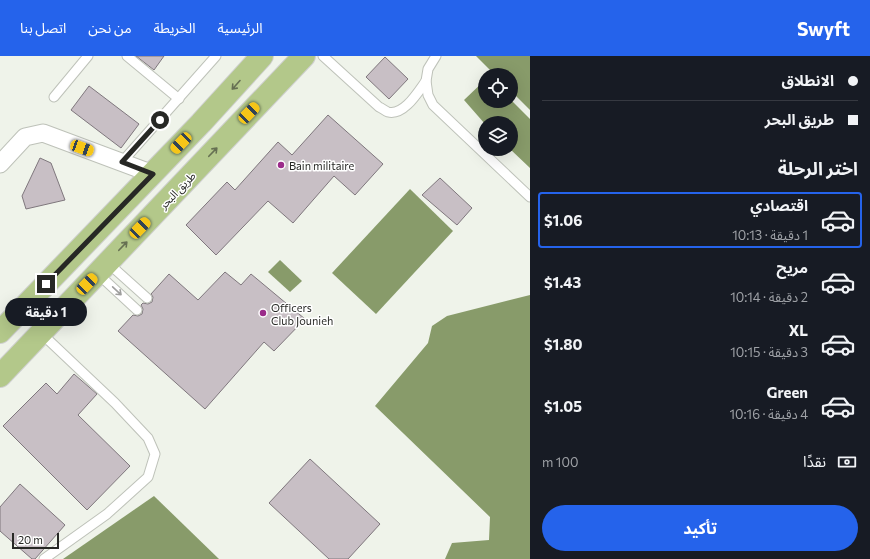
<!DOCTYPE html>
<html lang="ar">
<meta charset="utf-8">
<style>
body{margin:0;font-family:Commissioner,"Noto Sans Arabic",sans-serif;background:#20242c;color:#f1f3f6;direction:rtl;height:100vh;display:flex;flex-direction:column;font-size:15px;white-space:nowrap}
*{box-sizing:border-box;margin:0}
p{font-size:13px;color:#9ea1a6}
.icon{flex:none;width:22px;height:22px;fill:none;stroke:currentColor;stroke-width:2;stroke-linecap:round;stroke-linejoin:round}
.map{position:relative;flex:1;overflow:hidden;direction:ltr}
.drawer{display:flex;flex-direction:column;background:#171b24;width:340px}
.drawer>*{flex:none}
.guide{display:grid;align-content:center;height:88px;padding:0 12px;background:#171b24}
.fabs{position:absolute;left:478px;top:12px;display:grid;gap:8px}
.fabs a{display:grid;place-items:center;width:40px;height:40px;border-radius:50%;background:#171b24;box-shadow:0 4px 16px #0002;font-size:20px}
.scale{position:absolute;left:12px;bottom:10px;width:47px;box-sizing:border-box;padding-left:4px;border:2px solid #272825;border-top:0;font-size:11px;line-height:14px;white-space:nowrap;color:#272825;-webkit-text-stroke:3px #fff;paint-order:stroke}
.end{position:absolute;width:18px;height:18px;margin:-9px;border:5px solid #272825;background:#fff;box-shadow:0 0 0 2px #fff}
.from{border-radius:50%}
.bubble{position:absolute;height:28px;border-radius:14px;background:#171b24;box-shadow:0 4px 16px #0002;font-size:13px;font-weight:700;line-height:28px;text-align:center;direction:rtl}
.car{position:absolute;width:12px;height:24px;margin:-12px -6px;border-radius:5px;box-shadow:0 0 3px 1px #0007;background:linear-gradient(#f5c518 24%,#345 0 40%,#f5c518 0 76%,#345 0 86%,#f5c518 0)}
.guide b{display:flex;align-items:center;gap:14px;height:38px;font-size:15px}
.guide b+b{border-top:1px solid #363941}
.guide i{width:10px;height:10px;background:#f1f3f6}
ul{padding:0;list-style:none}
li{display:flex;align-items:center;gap:12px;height:56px;margin:0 8px 6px;padding:0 4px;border:2px solid transparent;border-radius:4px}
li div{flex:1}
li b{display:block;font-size:15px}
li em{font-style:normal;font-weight:700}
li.active{border-color:#2563eb}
li>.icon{width:36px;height:36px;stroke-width:1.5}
h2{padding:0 12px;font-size:18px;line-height:48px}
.pay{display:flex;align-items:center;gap:10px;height:44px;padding:0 12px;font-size:15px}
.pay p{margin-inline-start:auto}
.cta{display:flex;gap:8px;margin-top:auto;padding:8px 12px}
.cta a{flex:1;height:46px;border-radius:24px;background:#2563eb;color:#fff;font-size:16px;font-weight:700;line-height:46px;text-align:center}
header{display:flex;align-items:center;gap:24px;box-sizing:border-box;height:56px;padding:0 20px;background:#2563eb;color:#fff}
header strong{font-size:19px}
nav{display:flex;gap:22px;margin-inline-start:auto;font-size:14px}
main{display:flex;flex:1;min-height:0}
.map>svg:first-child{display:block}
.water{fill:#889b6a}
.building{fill:#c8bfc5;stroke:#7f777d}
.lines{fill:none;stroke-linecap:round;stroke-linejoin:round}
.service-casing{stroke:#bec2b9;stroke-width:11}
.minor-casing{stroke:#bec2b9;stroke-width:19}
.primary-casing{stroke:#cfd0cf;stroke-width:24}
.service{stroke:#fff;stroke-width:9}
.minor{stroke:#fff;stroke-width:17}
.primary{stroke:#b3c88a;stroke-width:22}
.oneway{stroke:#667052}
.oneway2{stroke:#9e9e9d}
.route{stroke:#272825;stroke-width:5}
.poi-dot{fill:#9b2b8a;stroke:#fff;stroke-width:1.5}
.labels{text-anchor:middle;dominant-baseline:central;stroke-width:3;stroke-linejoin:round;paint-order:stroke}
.poi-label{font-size:11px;fill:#272825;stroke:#fff;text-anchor:start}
.street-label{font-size:11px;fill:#272825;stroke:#fff}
</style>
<header>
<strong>Swyft</strong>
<nav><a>الرئيسية</a><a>الخريطة</a><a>من نحن</a><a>اتصل بنا</a></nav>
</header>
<main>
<section class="drawer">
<div class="guide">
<b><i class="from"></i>الانطلاق</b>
<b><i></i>طريق البحر</b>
</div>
<h2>اختر الرحلة</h2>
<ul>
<li class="active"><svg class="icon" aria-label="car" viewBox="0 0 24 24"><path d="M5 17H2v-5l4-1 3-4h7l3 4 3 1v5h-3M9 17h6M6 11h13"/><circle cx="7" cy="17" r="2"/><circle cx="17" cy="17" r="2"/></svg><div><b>اقتصادي</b><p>1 دقيقة · 10:13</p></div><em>$1.06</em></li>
<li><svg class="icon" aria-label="car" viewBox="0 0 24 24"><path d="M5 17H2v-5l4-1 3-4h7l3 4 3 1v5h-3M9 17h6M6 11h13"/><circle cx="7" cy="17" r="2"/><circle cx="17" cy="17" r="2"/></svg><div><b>مريح</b><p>2 دقيقة · 10:14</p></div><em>$1.43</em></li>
<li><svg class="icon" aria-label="car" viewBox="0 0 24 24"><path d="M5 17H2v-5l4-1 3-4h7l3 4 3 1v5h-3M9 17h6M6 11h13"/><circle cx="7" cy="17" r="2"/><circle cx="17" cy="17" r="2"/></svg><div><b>XL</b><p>3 دقيقة · 10:15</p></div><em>$1.80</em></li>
<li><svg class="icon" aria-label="car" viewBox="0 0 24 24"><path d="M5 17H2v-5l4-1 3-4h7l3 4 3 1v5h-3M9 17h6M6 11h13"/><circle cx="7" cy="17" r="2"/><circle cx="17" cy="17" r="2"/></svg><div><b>Green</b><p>4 دقيقة · 10:16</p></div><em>$1.05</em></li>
</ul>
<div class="pay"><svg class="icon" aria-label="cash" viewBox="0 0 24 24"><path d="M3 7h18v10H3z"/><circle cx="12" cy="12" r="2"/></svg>نقدًا<p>100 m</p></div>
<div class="cta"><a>تأكيد</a></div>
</section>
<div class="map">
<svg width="530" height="503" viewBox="0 0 530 503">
<rect width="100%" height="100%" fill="#eff3ea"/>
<!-- water -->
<g class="water">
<polygon points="476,0 530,0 530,54 511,35 511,19 495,19"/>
<polygon points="485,24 485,45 511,45 511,44 530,63 530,112 510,93 511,93 511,67 485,67 485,68 464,44"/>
<polygon points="410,133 453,175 376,258 332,217"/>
<polygon points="280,204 302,225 290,236 268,216"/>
<polygon points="530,239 530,503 445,503 452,487 489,484 490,461 375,350 428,287 432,270 447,260"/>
<polygon points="154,440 219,503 63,503"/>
</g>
<!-- building -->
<g class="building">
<polygon points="136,0 164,0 154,14"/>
<polygon points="385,1 408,23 389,43 366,21"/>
<polygon points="89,30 139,68 121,92 71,54"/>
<polygon points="328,59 383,108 355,139 334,120 293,167 268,145 216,199 186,169 227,126 235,134 278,86 292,99"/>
<polygon points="40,102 51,107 65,144 26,153 22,140"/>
<polygon points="440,122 472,152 457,169 422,139"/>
<polygon points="225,216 241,229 251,218 305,263 274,295 264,286 205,353 118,275 133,259 138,260 142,258 143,253 141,249 143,247 148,248 152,246 153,241 151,238 169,218 198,244"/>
<polygon points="74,318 97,338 78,359 130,410 87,454 3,370 46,327 57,338"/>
<polygon points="310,403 380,468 348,503 329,503 269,447"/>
<polygon points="20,428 65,469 35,503 32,503 0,475 0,451"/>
</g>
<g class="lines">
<defs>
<g id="service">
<polyline points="127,0 179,43"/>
<path d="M323,0L379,51C382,52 385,55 388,56C404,60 418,36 426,25"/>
<polyline points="436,0 428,13 426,25 428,39 433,49 530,141"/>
<polyline points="54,41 88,0"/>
<polyline points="122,106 216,0"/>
<polyline points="108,207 147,242"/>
<polyline points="97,217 137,254"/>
<polyline points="41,277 115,347 148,382 155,398 148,421 107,458 44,503"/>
</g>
<polyline id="minor" points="0,108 25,81 43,77 153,118"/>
<g id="primary">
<polyline points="0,276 201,67 262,0"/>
<polyline points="0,320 304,0"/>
</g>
</defs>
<!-- service casing -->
<use href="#service" class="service-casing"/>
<!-- minor casing -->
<use href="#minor" class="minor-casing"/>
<!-- primary casing -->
<use href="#primary" class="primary-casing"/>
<!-- service -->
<use href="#service" class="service"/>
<!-- minor -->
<use href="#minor" class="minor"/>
<!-- primary -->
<use href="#primary" class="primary"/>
</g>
<!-- one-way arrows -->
<defs><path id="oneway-shaft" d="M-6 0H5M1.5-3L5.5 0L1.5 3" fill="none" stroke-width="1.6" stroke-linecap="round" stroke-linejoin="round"/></defs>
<g class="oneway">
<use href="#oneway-shaft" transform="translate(236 29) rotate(132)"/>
<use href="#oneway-shaft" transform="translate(213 96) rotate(-46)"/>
<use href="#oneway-shaft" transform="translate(123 190) rotate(-46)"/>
</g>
<use class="oneway2" href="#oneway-shaft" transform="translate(117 235) rotate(43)"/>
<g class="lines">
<!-- route -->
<polyline class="route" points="46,228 153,118 122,106 160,64"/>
</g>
<!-- markers -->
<g class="poi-dot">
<circle cx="281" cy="109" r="4"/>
<circle cx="263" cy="257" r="4"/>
</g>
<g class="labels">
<!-- poi labels -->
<g class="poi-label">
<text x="289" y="109">Bain militaire</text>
<text x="271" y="251">Officers<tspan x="271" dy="13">Club Jounieh</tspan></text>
</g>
<!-- street labels -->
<g class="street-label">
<text transform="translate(177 134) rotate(-46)">طريق البحر</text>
</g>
</g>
</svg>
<div class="fabs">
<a><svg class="icon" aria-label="locate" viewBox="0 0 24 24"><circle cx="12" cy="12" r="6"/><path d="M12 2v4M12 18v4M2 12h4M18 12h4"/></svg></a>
<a><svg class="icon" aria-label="layers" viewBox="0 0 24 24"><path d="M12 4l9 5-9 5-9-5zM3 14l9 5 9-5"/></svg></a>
</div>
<div class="scale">20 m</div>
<i class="end from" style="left:160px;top:64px"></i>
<i class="end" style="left:46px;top:228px"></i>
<div class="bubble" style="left:5px;top:242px;width:82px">1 دقيقة</div>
<i class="car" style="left:249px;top:57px;rotate:44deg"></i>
<i class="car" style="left:181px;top:87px;rotate:224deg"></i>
<i class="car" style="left:82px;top:92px;rotate:110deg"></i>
<i class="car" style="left:140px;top:172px;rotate:44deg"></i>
<i class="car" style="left:87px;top:228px;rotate:44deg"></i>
</div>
</main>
